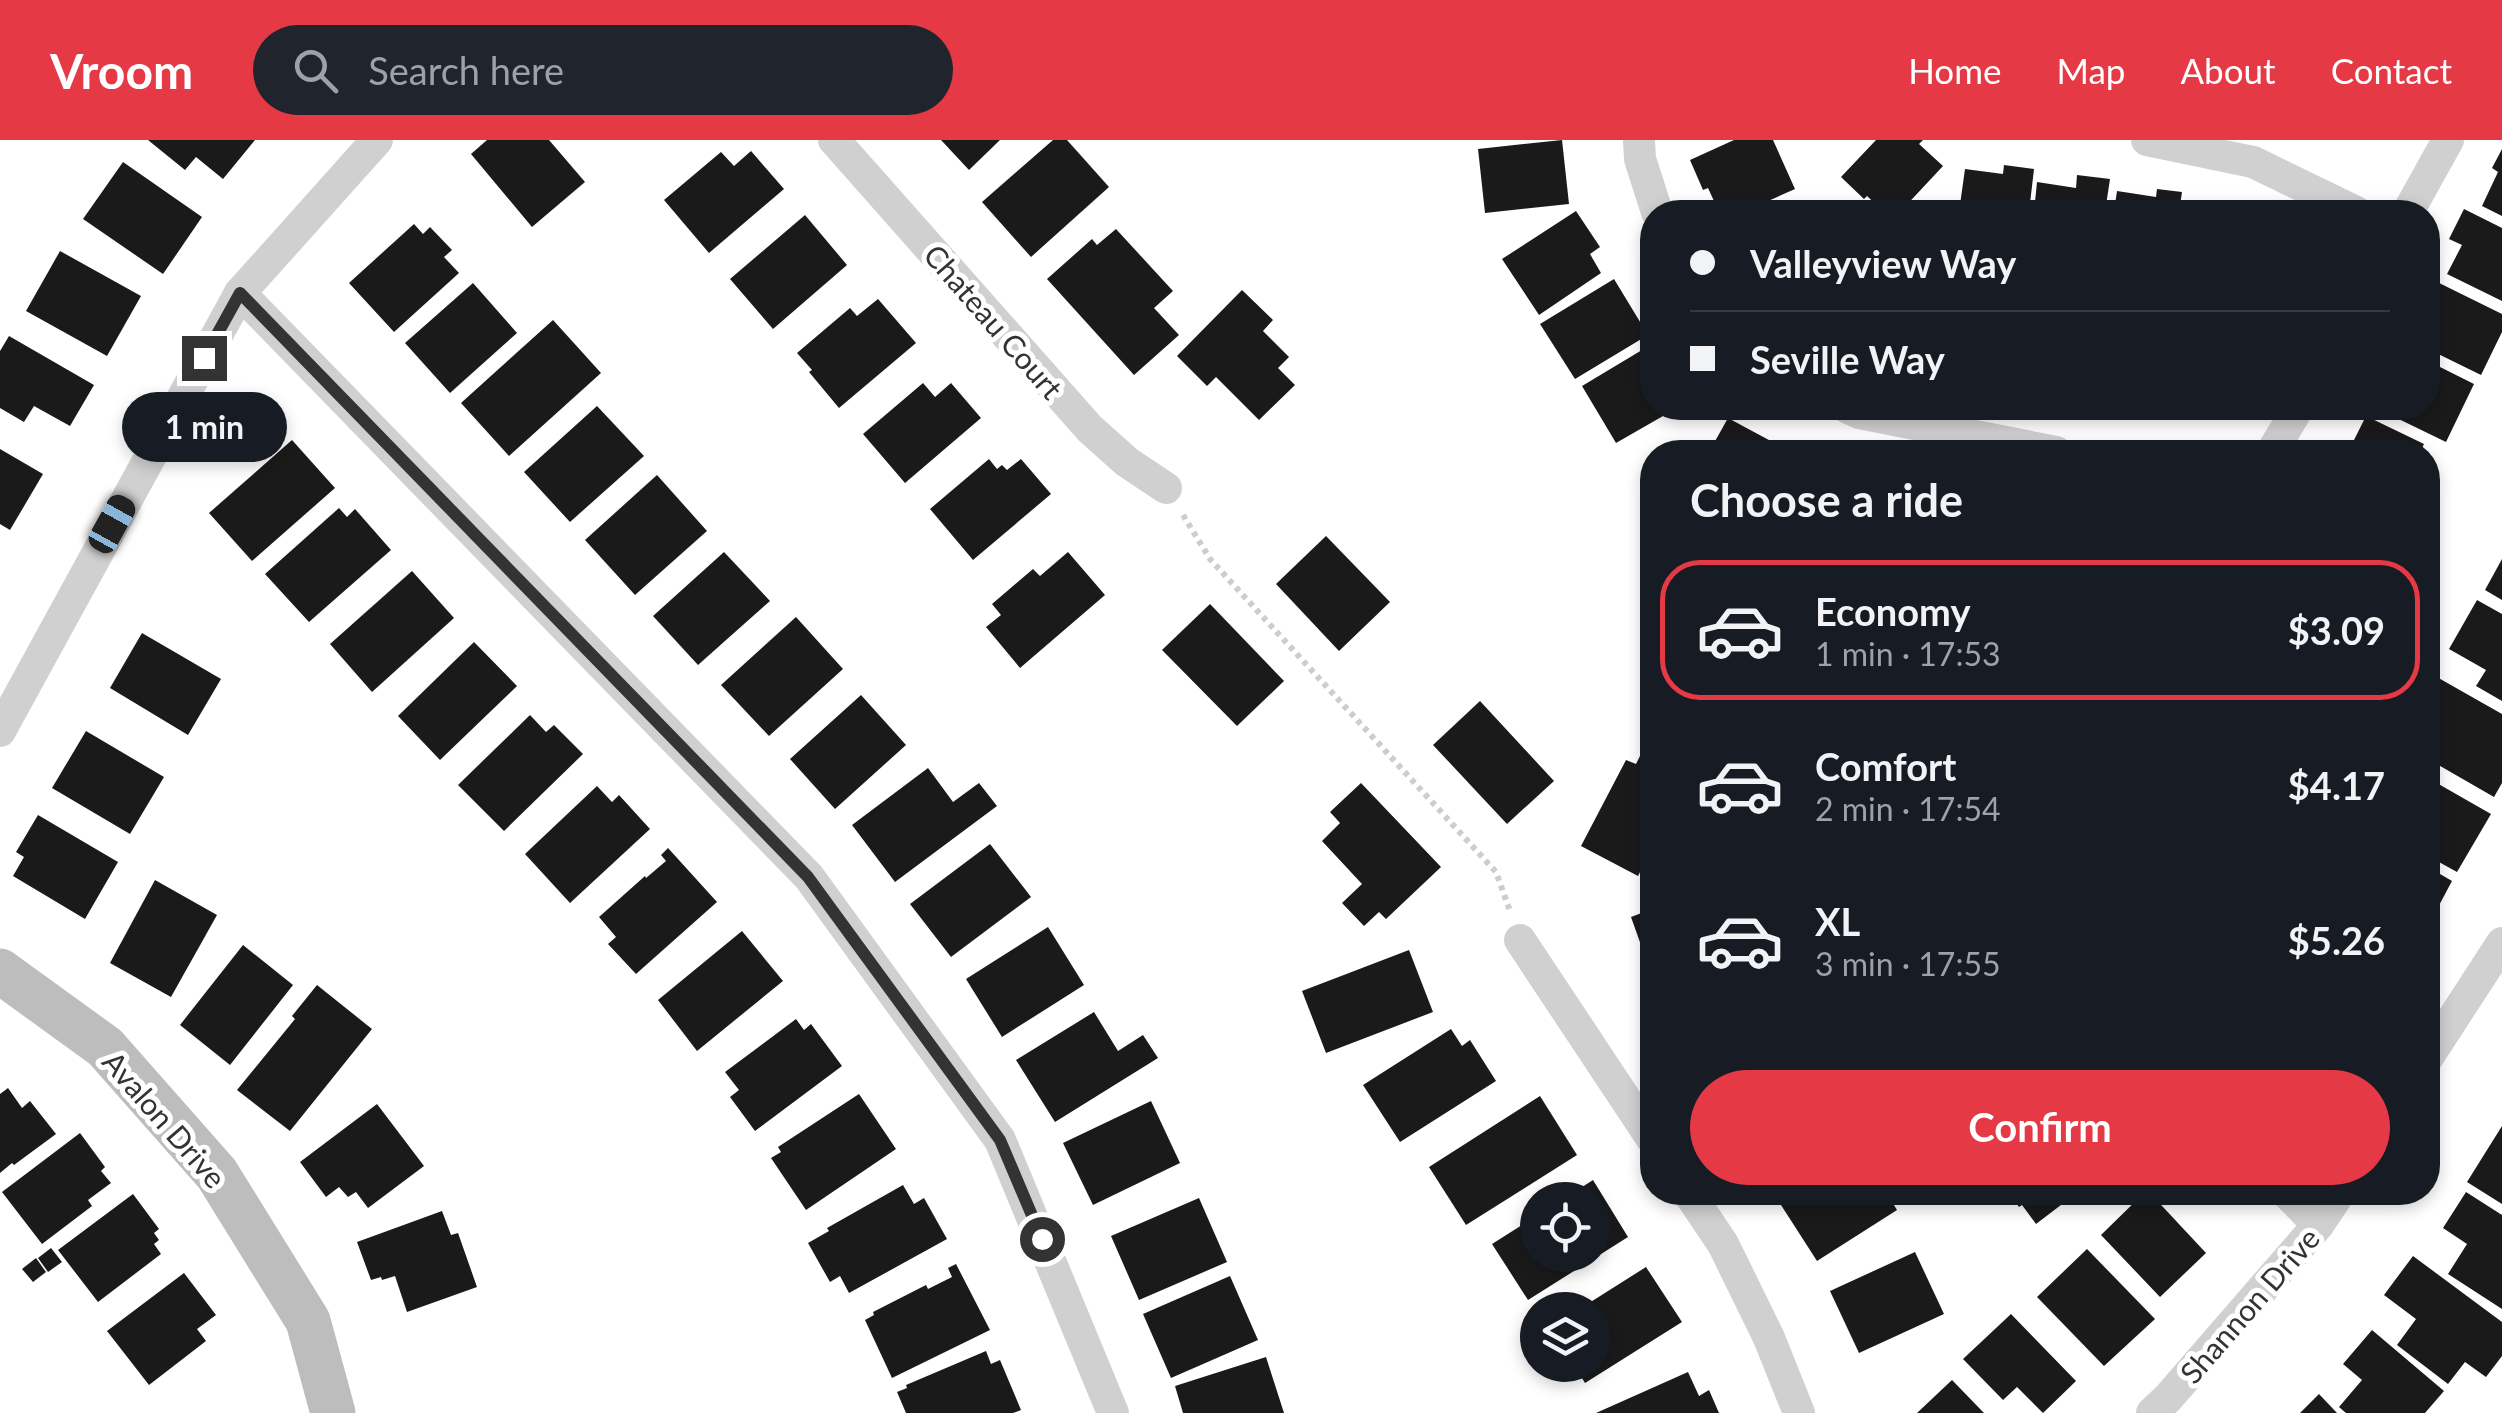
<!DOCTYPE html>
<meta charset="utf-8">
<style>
body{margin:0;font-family:Lato,sans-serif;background:#20242c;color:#f1f3f6;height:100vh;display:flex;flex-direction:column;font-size:38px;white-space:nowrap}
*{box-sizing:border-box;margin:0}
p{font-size:32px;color:#9ea1a6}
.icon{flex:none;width:55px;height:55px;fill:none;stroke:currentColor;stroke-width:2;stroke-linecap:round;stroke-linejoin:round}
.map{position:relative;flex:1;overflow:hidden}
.sheet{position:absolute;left:1640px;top:300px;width:800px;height:765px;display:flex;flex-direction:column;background:#171b24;border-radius:40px;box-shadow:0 5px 15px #0003}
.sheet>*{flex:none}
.top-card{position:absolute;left:1640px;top:60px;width:800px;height:220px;border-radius:40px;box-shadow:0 5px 15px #0003;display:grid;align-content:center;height:220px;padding:0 50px;background:#171b24}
.controls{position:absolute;left:1520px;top:1042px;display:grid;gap:20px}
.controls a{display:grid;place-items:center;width:90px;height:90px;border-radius:50%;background:#171b24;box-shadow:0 5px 15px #0003;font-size:50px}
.end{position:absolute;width:45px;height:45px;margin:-22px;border:12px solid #333;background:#fff;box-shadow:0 0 0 5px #fff}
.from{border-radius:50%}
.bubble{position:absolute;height:70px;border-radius:35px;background:#171b24;box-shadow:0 5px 15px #0003;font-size:32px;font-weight:700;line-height:70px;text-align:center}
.car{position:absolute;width:30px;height:60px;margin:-30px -15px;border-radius:12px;box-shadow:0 0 8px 2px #0007;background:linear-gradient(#222 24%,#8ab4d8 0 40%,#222 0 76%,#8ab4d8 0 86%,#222 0)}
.top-card b{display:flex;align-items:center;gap:35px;height:95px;font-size:38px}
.top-card b+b{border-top:2px solid #363941}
.top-card i{width:25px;height:25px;background:#f1f3f6}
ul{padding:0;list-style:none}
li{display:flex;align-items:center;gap:30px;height:140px;margin:0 20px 15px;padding:0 30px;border:5px solid transparent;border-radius:40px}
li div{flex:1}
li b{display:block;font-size:38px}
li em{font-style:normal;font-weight:700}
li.current{border-color:#e63946}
li>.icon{width:90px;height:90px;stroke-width:1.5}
h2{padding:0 50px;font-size:45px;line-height:120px}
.button{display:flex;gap:20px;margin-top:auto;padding:20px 50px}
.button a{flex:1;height:115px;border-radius:60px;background:#e63946;color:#fff;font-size:40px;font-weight:700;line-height:115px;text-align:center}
header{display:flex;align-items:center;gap:60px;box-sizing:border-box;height:140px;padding:0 50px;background:#e63946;color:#fff}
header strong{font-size:48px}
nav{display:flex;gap:55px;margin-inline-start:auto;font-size:35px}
.search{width:700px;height:90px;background:#20242c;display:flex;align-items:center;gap:25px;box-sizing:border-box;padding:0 35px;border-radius:55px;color:#9ea1a6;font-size:38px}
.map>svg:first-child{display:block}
.building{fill:#1a1a1a}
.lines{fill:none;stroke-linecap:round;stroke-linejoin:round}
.path{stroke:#cdcdcd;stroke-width:6;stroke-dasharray:5 5;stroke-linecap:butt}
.street{stroke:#d0d0d0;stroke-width:32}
.secondary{stroke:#bdbdbd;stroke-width:45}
.route{stroke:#333;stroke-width:12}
.labels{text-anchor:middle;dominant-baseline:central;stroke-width:10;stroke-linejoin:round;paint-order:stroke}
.street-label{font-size:30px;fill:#333;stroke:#fff}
</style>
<header>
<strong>Vroom</strong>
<div class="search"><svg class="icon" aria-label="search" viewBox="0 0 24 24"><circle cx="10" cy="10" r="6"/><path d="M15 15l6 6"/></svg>Search here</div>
<nav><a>Home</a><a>Map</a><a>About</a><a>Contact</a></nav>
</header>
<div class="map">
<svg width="2502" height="1273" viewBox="0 0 2502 1273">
<rect width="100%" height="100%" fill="#fff"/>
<!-- building -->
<g class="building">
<polygon points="148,0 255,0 223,39 196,17 185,30"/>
<polygon points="487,0 549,0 585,42 532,87 471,14"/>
<polygon points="941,0 1000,0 969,30"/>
<polygon points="1053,0 1067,0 1109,47 1031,117 982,62"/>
<polygon points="1562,0 1569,64 1485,73 1478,9"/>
<polygon points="1734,0 1773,0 1795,49 1743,72 1719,72 1708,48 1703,50 1690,20"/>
<polygon points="1876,0 1923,0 1919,4 1943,26 1900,72 1884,72 1867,56 1864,59 1841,37"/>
<polygon points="2502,9 2502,76 2482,66 2498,32 2492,28"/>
<polygon points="751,11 784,49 709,113 664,60 721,12 734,26"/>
<polygon points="123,22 202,77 163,134 83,79"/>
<polygon points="2004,25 2034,29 2029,72 1959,72 1965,29 2003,34"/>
<polygon points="2077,35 2110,39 2105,72 2034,72 2037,42 2076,48"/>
<polygon points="2157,49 2182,52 2179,72 2114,72 2117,51 2156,57"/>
<polygon points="2464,69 2502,88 2502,161 2447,134 2462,105 2449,99"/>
<polygon points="1576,71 1600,107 1590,114 1601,133 1539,175 1502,119"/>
<polygon points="805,75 847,125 773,189 730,139"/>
<polygon points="414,84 423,94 430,87 452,110 444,117 459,133 394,192 349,143"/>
<polygon points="1116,89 1173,151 1154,168 1179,195 1134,235 1047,139 1092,99 1097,105"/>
<polygon points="60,111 141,156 107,216 26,171"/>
<polygon points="1614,139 1648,195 1575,239 1540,184"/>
<polygon points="2431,139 2502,174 2502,192 2481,235 2428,209 2428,145"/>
<polygon points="473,143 517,193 450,253 405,203"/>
<polygon points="1242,150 1273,180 1263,191 1289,217 1278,228 1295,245 1259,280 1216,237 1207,246 1177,216"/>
<polygon points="878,159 916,203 839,268 809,232 812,230 797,213 850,168 857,176"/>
<polygon points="553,180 601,233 509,316 461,263"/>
<polygon points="9,196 94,245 70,286 34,266 24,282 0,268 0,211"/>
<polygon points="1652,204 1652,268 1677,268 1616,303 1582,246"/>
<polygon points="2428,221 2474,244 2446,302 2376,268 2428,268"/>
<polygon points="923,243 935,257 951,243 981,278 905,343 863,294"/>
<polygon points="597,266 644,316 570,382 524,332"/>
<polygon points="2366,276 2424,304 2420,312 2348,312"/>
<polygon points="1728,278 1791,312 1709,312"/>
<polygon points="292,300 335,348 252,421 209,373"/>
<polygon points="1799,301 1837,311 1837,312 1796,312"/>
<polygon points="0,309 43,334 10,390 0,384"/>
<polygon points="989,319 997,329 1002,325 1007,330 1021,319 1051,354 973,420 930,369"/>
<polygon points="657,335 707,391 635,455 585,400"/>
<polygon points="339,368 347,377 355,369 391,410 309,482 265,434"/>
<polygon points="1326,396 1390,462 1339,511 1276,444"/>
<polygon points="724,412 770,461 698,525 653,476"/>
<polygon points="1068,412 1105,455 1020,528 986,487 1001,475 992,464 1033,429 1040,436"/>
<polygon points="2502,419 2502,460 2485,450"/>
<polygon points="412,431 454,478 372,552 330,504"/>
<polygon points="2477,460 2502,474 2502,561 2476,546 2486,530 2449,509"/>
<polygon points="1210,464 1284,541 1237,586 1162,510"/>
<polygon points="796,477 843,529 769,596 721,545"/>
<polygon points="142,493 221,539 188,595 110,548"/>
<polygon points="474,502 517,546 440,620 398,576"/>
<polygon points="2435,536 2502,574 2502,643 2494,657 2428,619 2428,604 2431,599 2428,597 2428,549"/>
<polygon points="861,555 906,605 835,669 790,619"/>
<polygon points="1480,561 1554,641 1507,684 1433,605"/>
<polygon points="530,575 546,592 554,585 583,614 504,691 458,645"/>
<polygon points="86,591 164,637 130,694 52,648"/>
<polygon points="1652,592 1652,709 1638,736 1581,706 1626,620 1636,624"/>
<polygon points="928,628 953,662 979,643 997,666 895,742 852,685"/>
<polygon points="2428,638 2491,674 2457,732 2428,716"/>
<polygon points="1361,643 1441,727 1386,779 1379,772 1364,786 1342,763 1362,744 1322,701 1340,683 1330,672"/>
<polygon points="597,646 612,662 619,655 650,689 570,763 525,714"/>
<polygon points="38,675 118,722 85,779 13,736 24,717 16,712"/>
<polygon points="990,704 1031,757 951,817 910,764"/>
<polygon points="668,708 717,762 636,834 608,804 616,797 599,777 645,736 646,738 666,721 661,715"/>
<polygon points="2428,727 2452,741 2428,786"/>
<polygon points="155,740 217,775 171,857 110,823"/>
<polygon points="1652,769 1652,836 1631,777"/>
<polygon points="1048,787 1084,845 1002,897 966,839"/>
<polygon points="742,791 783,841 697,911 658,860"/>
<polygon points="243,805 293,845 230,925 180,885"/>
<polygon points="1409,810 1433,872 1326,913 1302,851"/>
<polygon points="317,845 372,889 290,991 237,950 295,879 292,876"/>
<polygon points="1094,872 1118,911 1143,895 1158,918 1055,982 1016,920"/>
<polygon points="796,879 804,890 811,884 842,926 755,991 730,957 739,950 725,932"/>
<polygon points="1451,889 1462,906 1470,900 1496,941 1400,1002 1363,945"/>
<polygon points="8,948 22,968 30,961 56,994 14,1025 12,1023 0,1033 0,954"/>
<polygon points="859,954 896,1009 806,1070 771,1018 781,1012 778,1007"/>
<polygon points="1540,956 1577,1015 1466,1085 1429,1027"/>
<polygon points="1151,961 1180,1023 1093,1065 1063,1003"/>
<polygon points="377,964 424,1026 368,1068 356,1052 348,1057 339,1047 326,1057 300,1022"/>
<polygon points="2502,986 2502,1064 2467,1042"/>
<polygon points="80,993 105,1027 101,1031 111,1043 88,1060 92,1066 42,1104 2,1052"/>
<polygon points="1593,1040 1628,1097 1528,1160 1492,1104 1538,1075 1538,1115 1592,1115 1592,1060 1562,1060"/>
<polygon points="903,1045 914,1064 924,1058 947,1099 849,1153 840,1136 830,1142 808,1103 829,1091 827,1088"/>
<polygon points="1801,1052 1886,1052 1897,1070 1817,1121 1781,1065"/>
<polygon points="2008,1052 2078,1052 2036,1084 2022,1065 2019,1067"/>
<polygon points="2145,1052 2149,1052 2206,1113 2160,1157 2101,1095"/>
<polygon points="2466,1052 2502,1075 2502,1169 2448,1134 2467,1104 2443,1088"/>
<polygon points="133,1054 159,1089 154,1093 159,1100 154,1104 161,1114 98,1162 58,1110"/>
<polygon points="1199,1058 1227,1122 1139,1160 1111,1096"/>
<polygon points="442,1071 451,1095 458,1093 477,1147 407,1172 395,1136 382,1140 381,1137 371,1140 357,1102"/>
<polygon points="51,1108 62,1122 48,1132 38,1118"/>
<polygon points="2087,1109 2155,1179 2104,1226 2037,1157"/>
<polygon points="1915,1112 1944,1174 1859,1213 1830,1151"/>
<polygon points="2413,1116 2502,1182 2502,1216 2486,1237 2465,1222 2448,1244 2397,1205 2416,1179 2384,1155"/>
<polygon points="36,1118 46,1132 33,1142 22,1129"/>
<polygon points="956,1124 990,1190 892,1238 865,1180 874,1175 873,1172 926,1145 928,1149 952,1137 948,1128"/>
<polygon points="1646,1127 1682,1182 1585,1243 1574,1225 1592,1225 1592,1170 1578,1170"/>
<polygon points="184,1133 216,1175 197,1189 206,1201 149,1245 107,1191"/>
<polygon points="1230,1136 1258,1200 1171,1238 1143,1174"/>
<polygon points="2011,1174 2076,1241 2043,1273 2017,1247 2003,1260 1963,1219"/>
<polygon points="2372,1190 2444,1251 2425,1273 2346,1273 2339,1267 2362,1240 2343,1224"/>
<polygon points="986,1211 991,1224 1000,1220 1021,1270 1013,1273 906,1273 897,1252 907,1248 906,1245"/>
<polygon points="1266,1217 1284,1273 1183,1273 1175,1246"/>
<polygon points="1688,1232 1699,1256 1709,1250 1719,1273 1596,1273"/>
<polygon points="1952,1240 1984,1273 1917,1273"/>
<polygon points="2319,1254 2337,1273 2300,1273"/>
</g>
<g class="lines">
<!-- path -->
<polyline class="path" points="1183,375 1210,419 1496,732 1510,771"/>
<!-- street -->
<g class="street">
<polyline points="834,0 1090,289 1127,322 1166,348"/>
<polyline points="1639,0 1640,19 1657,72"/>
<polyline points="2147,0 2253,22 2356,72"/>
<polyline points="2408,72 2448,0"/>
<polyline points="240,153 809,737 1000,1000 1113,1273"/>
<polyline points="1848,268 1859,273 2056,312"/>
<polyline points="2272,312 2298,268"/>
<polyline points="0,591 240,153 377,0"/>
<polyline points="1520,800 1652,999"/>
<polyline points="2428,917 2502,803"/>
<polyline points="1688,1052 1723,1104 1769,1198 1799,1273"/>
<polyline points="2286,1052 2318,1085"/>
<polyline points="2152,1273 2168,1258 2318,1085 2340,1052"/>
</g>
<!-- secondary -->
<polyline class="secondary" points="0,831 105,907 217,1034 308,1181 333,1273"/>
</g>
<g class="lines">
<!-- route -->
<polyline class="route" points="204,218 240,153 808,737 1000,1000 1042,1099"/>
</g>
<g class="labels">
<!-- street labels -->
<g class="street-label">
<text transform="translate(994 181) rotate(49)">Chateau Court</text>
<text transform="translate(165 979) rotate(49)">Avalon Drive</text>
<text transform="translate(2249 1165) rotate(-49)">Shannon Drive</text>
</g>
</g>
</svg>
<div class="controls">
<a><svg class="icon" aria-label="locate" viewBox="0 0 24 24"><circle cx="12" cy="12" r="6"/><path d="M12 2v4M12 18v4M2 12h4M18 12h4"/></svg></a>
<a><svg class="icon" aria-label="layers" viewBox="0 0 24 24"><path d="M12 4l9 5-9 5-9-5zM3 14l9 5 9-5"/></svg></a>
</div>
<i class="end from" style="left:1042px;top:1099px"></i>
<i class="end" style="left:204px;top:218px"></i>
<div class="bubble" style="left:122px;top:252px;width:165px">1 min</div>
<i class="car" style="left:112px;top:384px;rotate:29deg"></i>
<div class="top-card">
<b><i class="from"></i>Valleyview Way</b>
<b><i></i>Seville Way</b>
</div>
<section class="sheet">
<h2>Choose a ride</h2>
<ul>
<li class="current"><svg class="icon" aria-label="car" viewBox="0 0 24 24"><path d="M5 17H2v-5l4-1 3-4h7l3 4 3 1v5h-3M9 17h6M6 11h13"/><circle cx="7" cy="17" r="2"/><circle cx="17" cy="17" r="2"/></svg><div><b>Economy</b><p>1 min · 17:53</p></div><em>$3.09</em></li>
<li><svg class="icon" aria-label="car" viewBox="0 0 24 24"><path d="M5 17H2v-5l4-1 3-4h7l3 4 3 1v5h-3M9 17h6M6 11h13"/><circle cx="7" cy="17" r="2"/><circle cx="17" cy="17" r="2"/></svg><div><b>Comfort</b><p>2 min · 17:54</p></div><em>$4.17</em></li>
<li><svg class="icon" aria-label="car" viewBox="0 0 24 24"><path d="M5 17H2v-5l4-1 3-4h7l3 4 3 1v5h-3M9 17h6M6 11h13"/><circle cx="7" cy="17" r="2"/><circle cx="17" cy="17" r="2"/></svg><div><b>XL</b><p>3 min · 17:55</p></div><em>$5.26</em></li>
</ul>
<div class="button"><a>Confirm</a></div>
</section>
</div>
